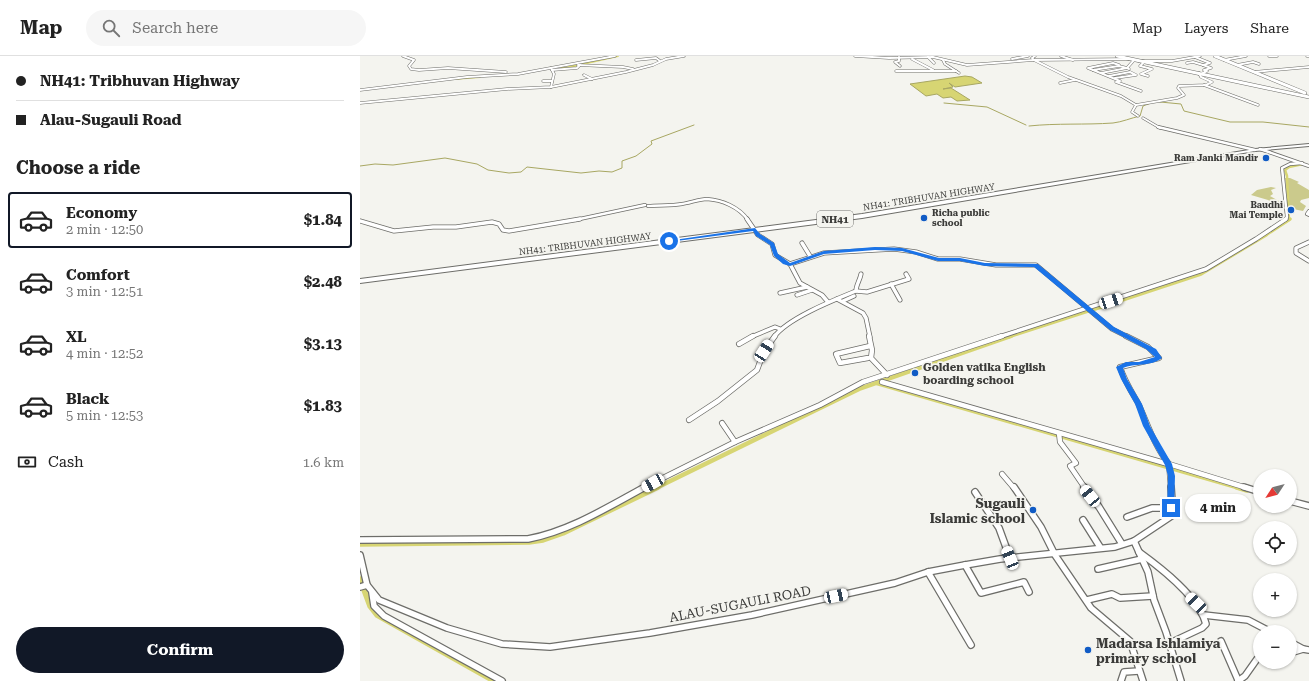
<!DOCTYPE html>
<meta charset="utf-8">
<style>
body{margin:0;font-family:"Roboto Serif",serif;background:#f6f6f6;color:#222;height:100vh;display:flex;flex-direction:column;font-size:15px;white-space:nowrap}
*{box-sizing:border-box;margin:0}
p{font-size:13px;color:#767676}
.icon{flex:none;width:22px;height:22px;fill:none;stroke:currentColor;stroke-width:2;stroke-linecap:round;stroke-linejoin:round}
.map{position:relative;flex:1;overflow:hidden}
.sheet{display:flex;flex-direction:column;background:#fff;width:360px}
.sheet>*{flex:none}
.hud{display:grid;align-content:center;height:88px;padding:0 16px;background:#fff}
.needle{width:26px;rotate:234deg}
.tools{position:absolute;left:893px;top:413px;display:grid;gap:8px}
.tools a{display:grid;place-items:center;width:44px;height:44px;border-radius:50%;background:#fff;box-shadow:0 1px 3px #0004;font-size:20px}
.end{position:absolute;width:18px;height:18px;margin:-9px;border:5px solid #1a73e8;background:#fff;box-shadow:0 0 0 2px #fff}
.from{border-radius:50%}
.bubble{position:absolute;height:28px;border-radius:14px;background:#fff;box-shadow:0 1px 3px #0004;font-size:13px;font-weight:700;line-height:28px;text-align:center}
.car{position:absolute;width:12px;height:24px;margin:-12px -6px;border-radius:5px;box-shadow:0 0 3px 1px #0007;background:linear-gradient(#fff 24%,#345 0 40%,#fff 0 76%,#345 0 86%,#fff 0)}
.hud b{display:flex;align-items:center;gap:14px;height:38px;font-size:15px}
.hud b+b{border-top:1px solid #e0e0e0}
.hud i{width:10px;height:10px;background:#222}
ul{padding:0;list-style:none}
li{display:flex;align-items:center;gap:12px;height:56px;margin:0 8px 6px;padding:0 8px;border:2px solid transparent;border-radius:4px}
li div{flex:1}
li b{display:block;font-size:15px}
li em{font-style:normal;font-weight:700}
li.active{border-color:#111827}
li>.icon{width:36px;height:36px;stroke-width:1.5}
h2{padding:0 16px;font-size:18px;line-height:48px}
.pay{display:flex;align-items:center;gap:10px;height:44px;padding:0 16px;font-size:15px}
.pay p{margin-inline-start:auto}
.button{display:flex;gap:8px;margin-top:auto;padding:8px 16px}
.button a{flex:1;height:46px;border-radius:24px;background:#111827;color:#fff;font-size:16px;font-weight:700;line-height:46px;text-align:center}
header{display:flex;align-items:center;gap:24px;box-sizing:border-box;height:56px;padding:0 20px;background:#fff;border-bottom:1px solid #e0e0e0}
header strong{font-size:19px}
nav{display:flex;gap:22px;margin-inline-start:auto;font-size:14px}
.search{width:280px;height:36px;background:#f6f6f6;display:flex;align-items:center;gap:10px;box-sizing:border-box;padding:0 14px;border-radius:22px;color:#767676;font-size:15px}
main{display:flex;flex:1;min-height:0}
.map>svg:first-child{display:block}
.green{fill:#cbca8c}
.water{fill:#d7d573;stroke:#a8a762}
.lines{fill:none;stroke-linecap:round;stroke-linejoin:round}
.stream{stroke:#a8a762;stroke-width:1}
.canal-far4{stroke:#d7d573;stroke-width:2}
.canal-far3{stroke:#d7d573;stroke-width:2.5}
.canal-far2{stroke:#d7d573;stroke-width:3.5}
.canal-far1{stroke:#d7d573;stroke-width:4.5}
.canal{stroke:#d7d573;stroke-width:5.5}
.minor-far4-casing{stroke:#6d6d69;stroke-width:3}
.minor-far3-casing{stroke:#6d6d69;stroke-width:4}
.minor-far2-casing{stroke:#6d6d69;stroke-width:5}
.minor-far1-casing{stroke:#6d6d69;stroke-width:6}
.minor-casing{stroke:#6d6d69;stroke-width:8}
.secondary-casing{stroke:#6d6d69;stroke-width:4}
.trunk-casing{stroke:#6d6d69;stroke-width:2}
.minor-far4{stroke:#fff;stroke-width:2}
.minor-far3{stroke:#fff;stroke-width:2.5}
.minor-far2{stroke:#fff;stroke-width:3.5}
.minor-far1{stroke:#fff;stroke-width:4.5}
.minor{stroke:#fff;stroke-width:5.5}
.secondary{stroke:#fff;stroke-width:3}
.trunk{fill:#fff;fill-rule:evenodd}
.route{fill:#1a73e8}
.poi-dot{fill:#105bc5;stroke:#f4f4ef;stroke-width:1.5}
.labels{text-anchor:middle;dominant-baseline:central;stroke-width:3.5;stroke-linejoin:round;paint-order:stroke}
.far-poi-label{font-size:9px;font-weight:bold;fill:#3b3b39;stroke:#f4f4ef;text-anchor:end}
.far-street-label{font-size:9px;fill:#3b3b39;stroke:#f4f4ef}
.shield{fill:#f4f4ef;stroke:#727270;stroke-width:1}
.shield-label{font-size:10px;font-weight:bold;fill:#3b3b39}
.poi-label{font-size:11px;font-weight:bold;fill:#3b3b39;stroke:#f4f4ef;text-anchor:start}
.near-poi-label{font-size:13px;font-weight:bold;fill:#3b3b39;stroke:#f4f4ef;text-anchor:end}
.near-street-label{font-size:13px;fill:#3b3b39;stroke:#f4f4ef}
</style>
<header>
<strong>Map</strong>
<div class="search"><svg class="icon" aria-label="search" viewBox="0 0 24 24"><circle cx="10" cy="10" r="6"/><path d="M15 15l6 6"/></svg>Search here</div>
<nav><a>Map</a><a>Layers</a><a>Share</a></nav>
</header>
<main>
<section class="sheet">
<div class="hud">
<b><i class="from"></i>NH41: Tribhuvan Highway</b>
<b><i></i>Alau-Sugauli Road</b>
</div>
<h2>Choose a ride</h2>
<ul>
<li class="active"><svg class="icon" aria-label="car" viewBox="0 0 24 24"><path d="M5 17H2v-5l4-1 3-4h7l3 4 3 1v5h-3M9 17h6M6 11h13"/><circle cx="7" cy="17" r="2"/><circle cx="17" cy="17" r="2"/></svg><div><b>Economy</b><p>2 min · 12:50</p></div><em>$1.84</em></li>
<li><svg class="icon" aria-label="car" viewBox="0 0 24 24"><path d="M5 17H2v-5l4-1 3-4h7l3 4 3 1v5h-3M9 17h6M6 11h13"/><circle cx="7" cy="17" r="2"/><circle cx="17" cy="17" r="2"/></svg><div><b>Comfort</b><p>3 min · 12:51</p></div><em>$2.48</em></li>
<li><svg class="icon" aria-label="car" viewBox="0 0 24 24"><path d="M5 17H2v-5l4-1 3-4h7l3 4 3 1v5h-3M9 17h6M6 11h13"/><circle cx="7" cy="17" r="2"/><circle cx="17" cy="17" r="2"/></svg><div><b>XL</b><p>4 min · 12:52</p></div><em>$3.13</em></li>
<li><svg class="icon" aria-label="car" viewBox="0 0 24 24"><path d="M5 17H2v-5l4-1 3-4h7l3 4 3 1v5h-3M9 17h6M6 11h13"/><circle cx="7" cy="17" r="2"/><circle cx="17" cy="17" r="2"/></svg><div><b>Black</b><p>5 min · 12:53</p></div><em>$1.83</em></li>
</ul>
<div class="pay"><svg class="icon" aria-label="cash" viewBox="0 0 24 24"><path d="M3 7h18v10H3z"/><circle cx="12" cy="12" r="2"/></svg>Cash<p>1.6 km</p></div>
<div class="button"><a>Confirm</a></div>
</section>
<div class="map">
<svg width="949" height="625" viewBox="0 0 949 625">
<rect width="100%" height="100%" fill="#f4f4ef"/>
<!-- green -->
<g class="green">
<polygon points="925,122 930,122 939,126 937,127 949,134 949,142 941,144 940,146 946,150 943,155 928,152"/>
<polygon points="911,131 916,132 911,134 913,138 910,140 924,148 920,151 908,144 891,139 897,134"/>
</g>
<!-- water -->
<polygon class="water" points="605,20 612,21 622,27 595,31 589,27 593,31 583,33 591,32 610,44 597,45 591,41 583,42 577,38 566,40 550,28"/>
<g class="lines">
<!-- stream -->
<g class="stream">
<polyline points="800,46 821,48 824,55 870,66 903,66 949,71"/>
<polyline points="584,47 627,51 666,69"/>
<path d="M669,70C697,67 725,69 753,67C762,66 771,62 780,60L783,50L791,47"/>
<polyline points="0,110 15,108 33,109 85,102 117,108 128,114 149,117 161,116 167,111 221,117 239,115 252,116 262,112 262,105 276,100 292,88 291,85 334,69"/>
</g>
<!-- canal-far4 -->
<g class="canal-far4">
<polyline points="199,10 205,12 258,0"/>
<polyline points="94,23 120,21"/>
</g>
<!-- canal-far3 -->
<polyline class="canal-far3" points="929,164 927,120 925,114 929,111 943,108"/>
<!-- canal-far2 -->
<g class="canal-far2">
<polyline points="907,178 930,163"/>
<polyline points="732,254 841,218 906,179"/>
<polyline points="648,281 728,255"/>
</g>
<!-- canal-far1 -->
<g class="canal-far1">
<polyline points="517,327 880,432"/>
<polyline points="296,432 499,333 651,280"/>
</g>
<!-- canal -->
<g class="canal">
<polyline points="877,431 887,434"/>
<polyline points="0,488 169,486 183,484 203,477 298,431"/>
<polyline points="0,523 10,550 17,559 134,625"/>
</g>
<defs>
<g id="minor-far4">
<polyline points="43,0 54,4 49,10 51,13 59,14 88,12 146,16"/>
<polyline points="495,0 529,2 573,1 607,9 674,4 771,3"/>
<polyline points="675,0 672,2 674,4 708,21 761,40 776,49"/>
<polyline points="701,0 713,4"/>
<polyline points="909,0 917,0"/>
<polyline points="947,0 949,0"/>
<polyline points="539,1 539,5 535,6 540,10"/>
<polyline points="568,1 574,7"/>
<polyline points="835,1 850,7 843,9 851,12 844,14 847,15 841,18"/>
<polyline points="552,3 573,14"/>
<polyline points="652,3 668,0"/>
<polyline points="276,4 296,2 300,5"/>
<polyline points="583,4 585,8 599,17"/>
<polyline points="864,4 886,0"/>
<polyline points="779,5 812,5 840,0"/>
<polyline points="784,6 780,10 792,13 781,18 788,20"/>
<polyline points="827,7 833,6 843,9"/>
<polyline points="218,9 263,11 273,13"/>
<polyline points="877,9 893,6 899,8"/>
<polyline points="191,12 194,18 191,31"/>
<polyline points="769,13 767,12 774,4"/>
<polyline points="192,14 217,12 220,9"/>
<polyline points="733,14 728,12 753,7 759,9"/>
<polyline points="536,15 596,15"/>
<polyline points="894,16 949,11"/>
<polyline points="741,17 767,12 759,10 733,14 760,25 756,26 781,35"/>
<polyline points="224,19 232,23"/>
<polyline points="749,20 770,16 776,19 755,22"/>
<polyline points="183,25 192,25"/>
<polyline points="700,27 715,24"/>
<polyline points="844,29 898,49"/>
<polyline points="0,34 107,21 158,18 255,0"/>
<polyline points="0,47 147,33 191,31 266,16 293,9 306,3 324,0"/>
<polyline points="778,60 772,56 776,49 817,42 824,39 818,32 819,30 846,29 852,26 841,21 839,17"/>
<polyline points="783,62 800,72"/>
</g>
<g id="minor-far3">
<polyline points="798,71 895,94"/>
<polyline points="900,93 949,110"/>
<path d="M288,150C299,149 311,150 322,148C330,147 339,143 347,143C362,144 379,151 388,164"/>
<polyline points="949,155 947,158 949,159"/>
<polyline points="215,164 285,149"/>
<polyline points="925,164 927,161 922,112 930,108 942,107"/>
</g>
<g id="minor-far2">
<polyline points="387,163 398,179 412,188 415,199 430,208 440,227 462,239 468,246"/>
<polyline points="0,165 34,175 73,171 96,171 132,166 139,168 143,174 149,175 220,163"/>
<polyline points="949,186 936,192 936,197 949,205"/>
<polyline points="442,187 450,200"/>
<polyline points="430,208 464,197 534,193 556,196 578,203 600,203 636,209 676,209 752,273 768,281"/>
<polyline points="531,228 540,244"/>
<polyline points="496,235 507,236 549,223 546,218"/>
<polyline points="420,237 447,231"/>
<polyline points="437,239 452,234"/>
<polyline points="477,243 503,257 506,262 510,281"/>
<polyline points="483,245 494,240"/>
<polyline points="391,281 415,271 420,273"/>
<path d="M414,281C428,262 474,244 496,235C496,229 500,224 501,218"/>
<polyline points="639,281 846,213 896,183 926,163"/>
</g>
<g id="minor-far1">
<polyline points="509,280 512,294 511,302 527,319"/>
<path d="M766,280L788,291L799,302L760,311C764,324 771,335 778,347C788,368 794,390 809,408"/>
<polyline points="379,288 393,280"/>
<polyline points="508,302 480,307 476,298 510,290"/>
<polyline points="522,326 808,408"/>
<polyline points="329,364 358,345 397,314 404,295 415,280"/>
<polyline points="362,367 375,386"/>
<polyline points="699,377 700,386 716,407 710,410 725,432"/>
<polyline points="642,418 654,432"/>
<polyline points="283,432 375,386 460,349 503,326 642,280"/>
<polyline points="811,432 809,408 887,432"/>
</g>
<g id="minor">
<polyline points="654,431 681,471 695,499 731,552 770,585 783,625"/>
<polyline points="724,431 739,451 762,488"/>
<polyline points="884,431 900,436"/>
<polyline points="615,436 639,472 650,502"/>
<polyline points="930,445 949,450"/>
<polyline points="767,461 792,452 811,452"/>
<polyline points="723,464 740,491"/>
<path d="M0,484L168,483C210,475 248,451 285,431"/>
<polyline points="774,485 788,516 794,544 806,576 821,625"/>
<path d="M779,496C801,512 839,541 846,568L842,572L810,587"/>
<polyline points="0,499 7,529 19,544 87,572 142,588 190,591 290,577 392,559 535,527 568,516 605,509 640,503 755,491 774,485 813,459 811,431"/>
<polyline points="605,509 621,537 664,526 669,536"/>
<polyline points="738,513 782,503"/>
<polyline points="568,516 611,589"/>
<polyline points="0,531 7,529"/>
<polyline points="12,537 14,550 24,560 142,625"/>
<polyline points="727,544 752,538 760,542 793,540"/>
<polyline points="844,559 888,564 911,576"/>
<polyline points="861,585 878,624"/>
<polyline points="930,586 943,593 949,594"/>
<polyline points="930,597 943,593"/>
<polyline points="761,625 764,616 779,615"/>
<polyline points="878,625 885,620 897,603 900,602"/>
</g>
<g id="secondary">
<polyline points="757,0 949,41"/>
<polyline points="855,0 945,37"/>
</g>
<polygon id="trunk" points="949,88 949,90 895,95 502,162 0,227 0,223 502,158 895,93"/>
</defs>
<!-- minor-far4 casing -->
<use href="#minor-far4" class="minor-far4-casing"/>
<!-- minor-far3 casing -->
<use href="#minor-far3" class="minor-far3-casing"/>
<!-- minor-far2 casing -->
<use href="#minor-far2" class="minor-far2-casing"/>
<!-- minor-far1 casing -->
<use href="#minor-far1" class="minor-far1-casing"/>
<!-- minor casing -->
<use href="#minor" class="minor-casing"/>
<!-- secondary casing -->
<use href="#secondary" class="secondary-casing"/>
<!-- trunk casing -->
<use href="#trunk" class="trunk-casing"/>
<!-- minor-far4 -->
<use href="#minor-far4" class="minor-far4"/>
<!-- minor-far3 -->
<use href="#minor-far3" class="minor-far3"/>
<!-- minor-far2 -->
<use href="#minor-far2" class="minor-far2"/>
<!-- minor-far1 -->
<use href="#minor-far1" class="minor-far1"/>
<!-- minor -->
<use href="#minor" class="minor"/>
<!-- secondary -->
<use href="#secondary" class="secondary"/>
<!-- trunk -->
<use href="#trunk" class="trunk"/>
</g>
<!-- route -->
<path class="route" d="M395,172L400,178L414,187L418,198L430,207L464,195L515,191L542,192L579,202H600L625,207L678,208L754,271L790,290L796,293L802,302C791,311 774,307 763,312L767,323L782,348L790,370L812,408L815,420L814,454L811,455L807,452L808,420L805,409L783,370L775,348L761,323L756,311L766,306H779L795,301L786,293L750,274L674,211L625,210L600,205H578L542,195L515,194L464,198L430,210L423,208L414,200L410,189L396,180L393,175L309,186L307,185Z"/>
<!-- markers -->
<g class="poi-dot">
<circle cx="906" cy="102" r="4"/>
<circle cx="931" cy="154" r="4"/>
<circle cx="564" cy="162" r="4"/>
<circle cx="555" cy="317" r="4"/>
<circle cx="673" cy="454" r="4"/>
<circle cx="728" cy="594" r="4"/>
</g>
<g class="labels">
<!-- far-poi labels -->
<g class="far-poi-label">
<text x="898" y="102">Ram Janki Mandir</text>
<text x="923" y="149">Baudhi<tspan x="923" dy="10">Mai Temple</tspan></text>
<text x="572" y="157" text-anchor="start">Richa public<tspan x="572" dy="10">school</tspan></text>
</g>
<!-- far-street labels -->
<g class="far-street-label">
<text transform="translate(569 141) rotate(-9)">NH41: TRIBHUVAN HIGHWAY</text>
<text transform="translate(225 188) rotate(-7)">NH41: TRIBHUVAN HIGHWAY</text>
</g>
<!-- shield labels -->
<rect class="shield" x="457" y="155" width="36" height="16" rx="3"/>
<g class="shield-label">
<text x="475" y="163">NH41</text>
</g>
<!-- poi labels -->
<g class="poi-label">
<text x="563" y="311">Golden vatika English<tspan x="563" dy="13">boarding school</tspan></text>
</g>
<!-- near-poi labels -->
<g class="near-poi-label">
<text x="665" y="447">Sugauli<tspan x="665" dy="15">Islamic school</tspan></text>
<text x="736" y="587" text-anchor="start">Madarsa Ishlamiya<tspan x="736" dy="15">primary school</tspan></text>
</g>
<!-- near-street labels -->
<g class="near-street-label">
<text transform="translate(380 548) rotate(-11)">ALAU-SUGAULI ROAD</text>
</g>
</g>
</svg>
<div class="tools">
<a><svg class="needle" viewBox="-14 -14 28 28"><path d="M0-13l5 13h-10z" fill="#e53935"/><path d="M0 13l5-13h-10z" fill="#767676"/></svg></a>
<a><svg class="icon" aria-label="locate" viewBox="0 0 24 24"><circle cx="12" cy="12" r="6"/><path d="M12 2v4M12 18v4M2 12h4M18 12h4"/></svg></a>
<a>+</a>
<a>−</a>
</div>
<i class="end from" style="left:309px;top:185px"></i>
<i class="end" style="left:811px;top:452px"></i>
<div class="bubble" style="left:825px;top:438px;width:66px">4 min</div>
<i class="car" style="left:751px;top:245px;rotate:72deg"></i>
<i class="car" style="left:404px;top:295px;rotate:33deg"></i>
<i class="car" style="left:293px;top:427px;rotate:241deg"></i>
<i class="car" style="left:730px;top:440px;rotate:321deg"></i>
<i class="car" style="left:650px;top:502px;rotate:338deg"></i>
<i class="car" style="left:476px;top:540px;rotate:78deg"></i>
<i class="car" style="left:836px;top:547px;rotate:314deg"></i>
</div>
</main>
